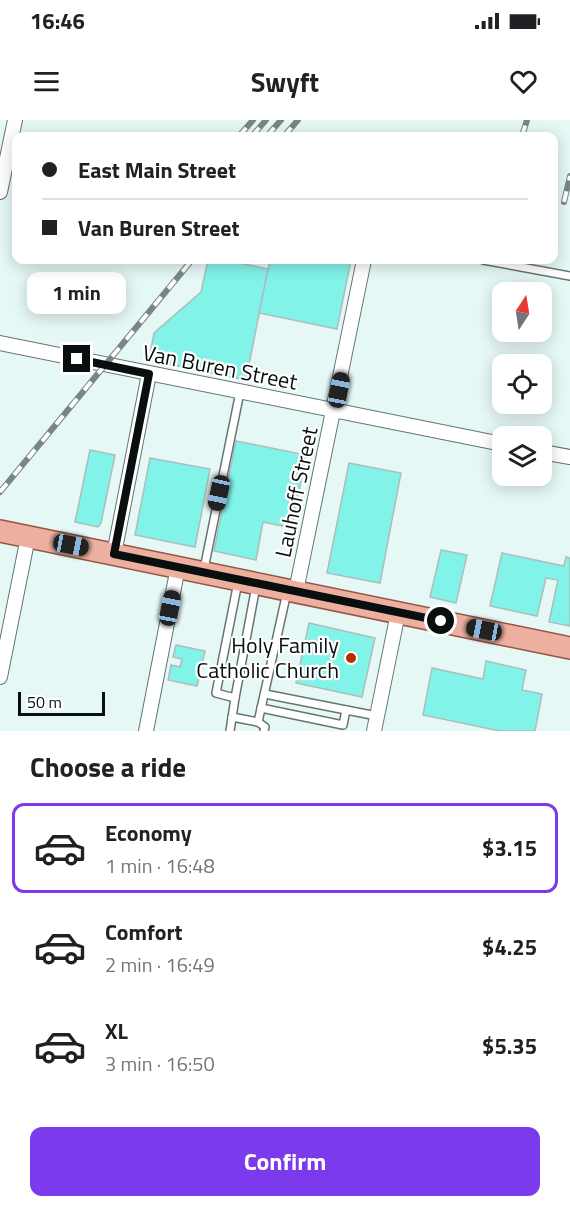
<!DOCTYPE html>
<meta charset="utf-8">
<style>
body{margin:0;font-family:"Titillium Web",sans-serif;background:#f6f6f6;color:#202124;height:100vh;display:flex;flex-direction:column;font-size:22px;white-space:nowrap}
*{box-sizing:border-box;margin:0}
p{font-size:20px;color:#757577}
.icon{flex:none;width:33px;height:33px;fill:none;stroke:currentColor;stroke-width:2;stroke-linecap:round;stroke-linejoin:round}
.map{position:relative;height:611px;overflow:hidden}
.side{display:flex;flex-direction:column;background:#fff;flex:1}
.side>*{flex:none}
.guide{position:absolute;left:12px;top:12px;width:546px;height:132px;border-radius:12px;box-shadow:0 3px 15px #0003;display:grid;align-content:center;height:132px;padding:0 30px;background:#fff}
.needle{width:39px;rotate:12deg}
.controls{position:absolute;left:492px;top:162px;display:grid;gap:12px}
.controls a{display:grid;place-items:center;width:60px;height:60px;border-radius:12px;background:#fff;box-shadow:0 3px 15px #0003;font-size:30px}
.scale{position:absolute;left:18px;bottom:15px;width:87px;box-sizing:border-box;padding-left:6px;border:3px solid #090f0e;border-top:0;font-size:16px;line-height:21px;white-space:nowrap;color:#090f0e;-webkit-text-stroke:4px #fff;paint-order:stroke}
.end{position:absolute;width:27px;height:27px;margin:-14px;border:8px solid #090f0e;background:#fff;box-shadow:0 0 0 3px #fff}
.from{border-radius:50%}
.bubble{position:absolute;height:42px;border-radius:12px;background:#fff;box-shadow:0 3px 15px #0003;font-size:20px;font-weight:700;line-height:42px;text-align:center}
.car{position:absolute;width:18px;height:36px;margin:-18px -9px;border-radius:8px;box-shadow:0 0 4px 2px #0007;background:linear-gradient(#222 24%,#8ab4d8 0 40%,#222 0 76%,#8ab4d8 0 86%,#222 0)}
.guide b{display:flex;align-items:center;gap:21px;height:57px;font-size:22px}
.guide b+b{border-top:2px solid #e0e0e0}
.guide i{width:15px;height:15px;background:#202124}
ul{padding:0;list-style:none}
li{display:flex;align-items:center;gap:18px;height:90px;margin:0 12px 9px;padding:0 18px;border:3px solid transparent;border-radius:12px}
li div{flex:1}
li b{display:block;font-size:22px}
li em{font-style:normal;font-weight:700}
li.current{border-color:#7c3aed}
li>.icon{width:54px;height:54px;stroke-width:1.5}
h2{padding:0 30px;font-size:27px;line-height:72px}
.cta{display:flex;gap:12px;margin-top:auto;padding:12px 30px}
.cta a{flex:1;height:69px;border-radius:12px;background:#7c3aed;color:#fff;font-size:24px;font-weight:700;line-height:69px;text-align:center}
.status{display:flex;justify-content:space-between;align-items:center;height:42px;padding:0 30px;background:#fff;direction:ltr}
.status svg{height:16px;fill:currentColor}
header{display:flex;justify-content:space-between;align-items:center;height:78px;padding:0 30px;background:#fff;font-size:27px;font-weight:700}
.map>svg:first-child{display:block}
.building{fill:#82f3e9;stroke:#acbebc;stroke-width:1.5}
.lines{fill:none;stroke-linecap:round;stroke-linejoin:round}
.service-casing{stroke:#647573;stroke-width:10}
.minor-casing{stroke:#647573;stroke-width:16}
.primary-casing{stroke:#955543;stroke-width:24}
.service{stroke:#fff;stroke-width:7}
.minor{stroke:#fff;stroke-width:14}
.primary{stroke:#ecafa0;stroke-width:21}
.rail-casing{stroke:#7a8685;stroke-width:6}
.rail{stroke:#fff;stroke-width:4;stroke-dasharray:11;stroke-linecap:butt}
.route{stroke:#090f0e;stroke-width:8}
.poi-dot{fill:#b62d00;stroke:#fff;stroke-width:2}
.labels{text-anchor:middle;dominant-baseline:central;stroke-width:4.5;stroke-linejoin:round;paint-order:stroke}
.street-label{font-size:22px;fill:#090f0e;stroke:#fff}
.poi-label{font-size:22px;fill:#090f0e;stroke:#fff;text-anchor:end}
</style>
<div class="status"><b>16:46</b><svg viewBox="0 0 49 12"><path d="M0 12V9h3v3zM5 12V6h3v6zM10 12V3h3v9zM15 12V0h3v12zM26 1h20v11H26zM47 4h2v5h-2z"/></svg></div>
<header><svg class="icon" aria-label="menu" viewBox="0 0 24 24"><path d="M4 6h16M4 12h16M4 18h16"/></svg>Swyft<svg class="icon" aria-label="heart" viewBox="0 0 24 24"><path d="M12 20l-8-8c-3-5 5-10 8-4 3-6 11-1 8 4z"/></svg></header>
<div class="map">
<svg width="570" height="611" viewBox="0 0 570 611">
<rect width="100%" height="100%" fill="#e5f8f6"/>
<!-- building -->
<g class="building">
<polygon points="208,140 224,140 268,149 246,260 149,240 154,213 201,172"/>
<polygon points="270,140 351,140 337,209 259,193"/>
<polygon points="236,321 306,335 292,408 263,402 256,440 214,431"/>
<polygon points="90,330 115,335 101,403 98,407 75,402"/>
<polygon points="150,338 210,349 195,427 135,415"/>
<polygon points="349,343 401,353 380,463 327,453"/>
<polygon points="441,430 467,435 456,483 430,477"/>
<polygon points="502,433 564,446 566,437 570,438 570,506 549,502 558,460 546,458 537,496 490,486"/>
<polygon points="309,503 375,518 362,577 296,563"/>
<polygon points="176,525 205,531 197,566 168,560 171,545 180,547 182,539 173,537"/>
<polygon points="486,541 526,550 522,570 542,574 535,611 500,611 423,595 432,548 483,559"/>
</g>
<g class="lines">
<defs>
<g id="service">
<polyline points="483,140 570,156"/>
<polyline points="204,449 240,272"/>
<polyline points="238,462 216,573 235,578 256,466"/>
<polyline points="265,574 346,590"/>
<polyline points="261,588 343,605 346,590 377,596"/>
<polyline points="232,597 258,602 287,472"/>
<polyline points="258,602 265,607 264,611"/>
<polyline points="230,611 235,578"/>
</g>
<g id="minor">
<polyline points="0,72 15,0"/>
<polyline points="0,223 502,324"/>
<polyline points="542,332 570,337"/>
<polyline points="114,434 149,254"/>
<polyline points="296,471 364,140"/>
<polyline points="0,557 28,417"/>
<polyline points="146,611 178,447"/>
<polyline points="374,611 398,493"/>
</g>
<polyline id="primary" points="0,411 570,528"/>
</defs>
<!-- service casing -->
<use href="#service" class="service-casing"/>
<!-- minor casing -->
<use href="#minor" class="minor-casing"/>
<!-- primary casing -->
<use href="#primary" class="primary-casing"/>
<!-- service -->
<use href="#service" class="service"/>
<!-- minor -->
<use href="#minor" class="minor"/>
<!-- primary -->
<use href="#primary" class="primary"/>
<defs>
<g id="rail">
<polyline points="239,16 253,0"/>
<polyline points="252,16 266,0"/>
<polyline points="267,16 281,0"/>
<polyline points="284,16 298,0"/>
<polyline points="522,16 527,0"/>
<polyline points="564,82 570,56"/>
<polyline points="0,372 192,140"/>
</g>
</defs>
<!-- rail casing -->
<use href="#rail" class="rail-casing"/>
<!-- rail -->
<use href="#rail" class="rail"/>
</g>
<g class="lines">
<!-- route -->
<polyline class="route" points="77,239 149,254 114,434 441,501"/>
</g>
<!-- markers -->
<circle class="poi-dot" cx="351" cy="538" r="6"/>
<g class="labels">
<!-- street labels -->
<g class="street-label">
<text transform="translate(220 247) rotate(11)">Van Buren Street</text>
<text transform="translate(296 372) rotate(-78)">Lauhoff Street</text>
</g>
<!-- poi labels -->
<g class="poi-label">
<text x="339" y="525">Holy Family<tspan x="339" dy="25">Catholic Church</tspan></text>
</g>
</g>
</svg>
<div class="controls">
<a><svg class="needle" viewBox="-14 -14 28 28"><path d="M0-13l5 13h-10z" fill="#e53935"/><path d="M0 13l5-13h-10z" fill="#757577"/></svg></a>
<a><svg class="icon" aria-label="locate" viewBox="0 0 24 24"><circle cx="12" cy="12" r="6"/><path d="M12 2v4M12 18v4M2 12h4M18 12h4"/></svg></a>
<a><svg class="icon" aria-label="layers" viewBox="0 0 24 24"><path d="M12 4l9 5-9 5-9-5zM3 14l9 5 9-5"/></svg></a>
</div>
<div class="scale">50 m</div>
<i class="end from" style="left:441px;top:501px"></i>
<i class="end" style="left:77px;top:239px"></i>
<div class="bubble" style="left:27px;top:152px;width:99px">1 min</div>
<i class="car" style="left:339px;top:270px;rotate:11deg"></i>
<i class="car" style="left:219px;top:373px;rotate:192deg"></i>
<i class="car" style="left:71px;top:425px;rotate:101deg"></i>
<i class="car" style="left:170px;top:488px;rotate:11deg"></i>
<i class="car" style="left:484px;top:510px;rotate:281deg"></i>
<div class="guide">
<b><i class="from"></i>East Main Street</b>
<b><i></i>Van Buren Street</b>
</div>
</div>
<section class="side">
<h2>Choose a ride</h2>
<ul>
<li class="current"><svg class="icon" aria-label="car" viewBox="0 0 24 24"><path d="M5 17H2v-5l4-1 3-4h7l3 4 3 1v5h-3M9 17h6M6 11h13"/><circle cx="7" cy="17" r="2"/><circle cx="17" cy="17" r="2"/></svg><div><b>Economy</b><p>1 min · 16:48</p></div><em>$3.15</em></li>
<li><svg class="icon" aria-label="car" viewBox="0 0 24 24"><path d="M5 17H2v-5l4-1 3-4h7l3 4 3 1v5h-3M9 17h6M6 11h13"/><circle cx="7" cy="17" r="2"/><circle cx="17" cy="17" r="2"/></svg><div><b>Comfort</b><p>2 min · 16:49</p></div><em>$4.25</em></li>
<li><svg class="icon" aria-label="car" viewBox="0 0 24 24"><path d="M5 17H2v-5l4-1 3-4h7l3 4 3 1v5h-3M9 17h6M6 11h13"/><circle cx="7" cy="17" r="2"/><circle cx="17" cy="17" r="2"/></svg><div><b>XL</b><p>3 min · 16:50</p></div><em>$5.35</em></li>
</ul>
<div class="cta"><a>Confirm</a></div>
</section>
